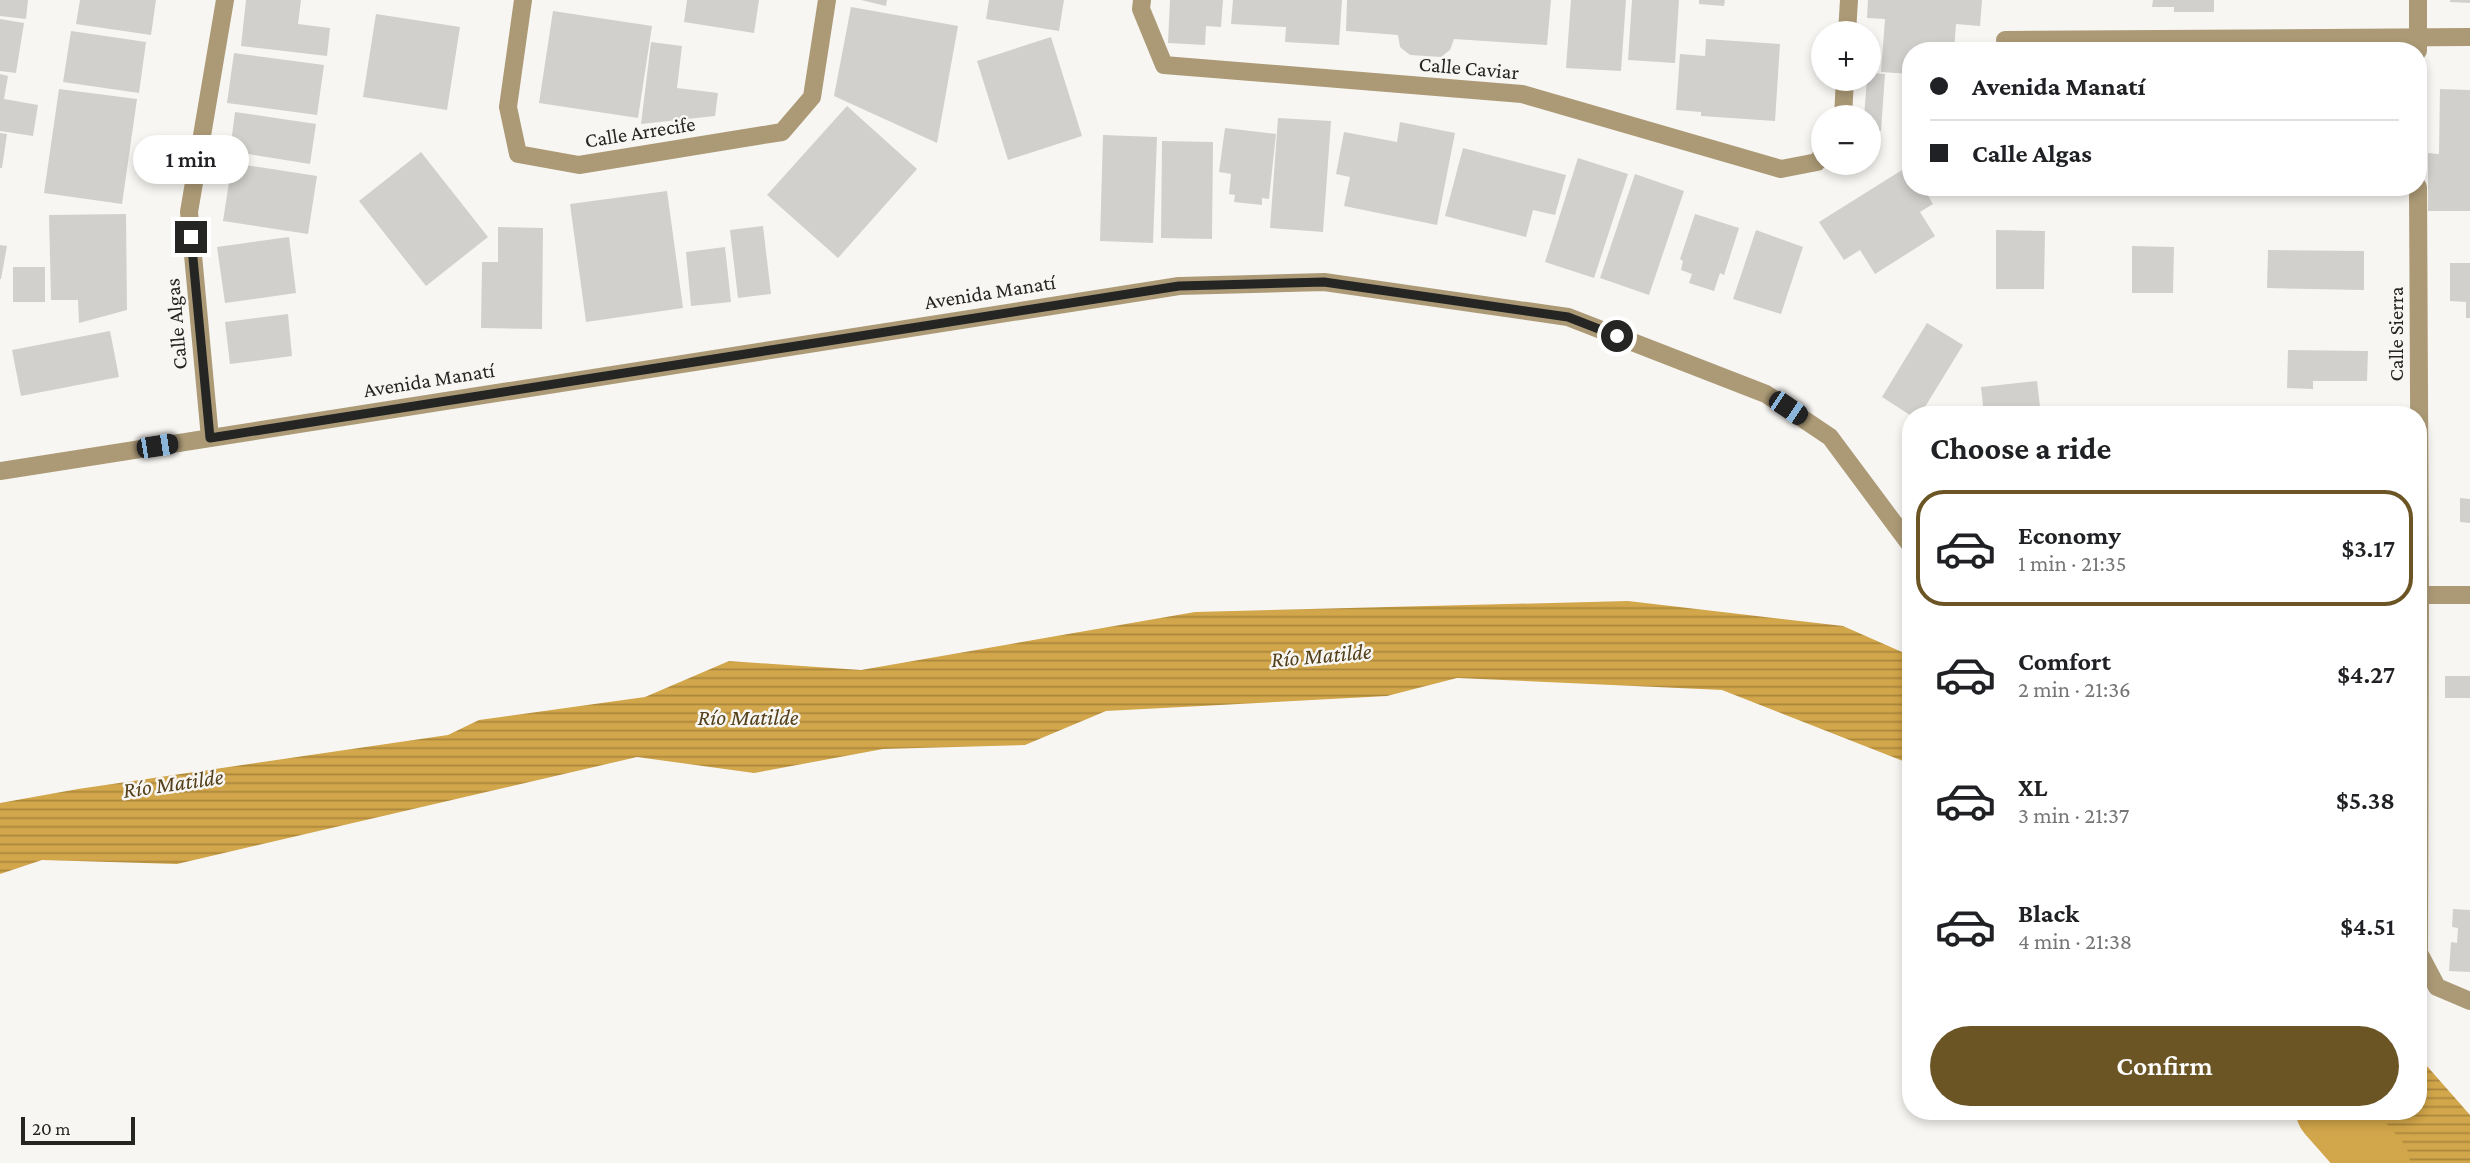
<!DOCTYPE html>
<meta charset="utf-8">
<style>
body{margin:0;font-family:"Crimson Pro",serif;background:#f6f6f6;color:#202124;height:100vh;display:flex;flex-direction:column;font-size:26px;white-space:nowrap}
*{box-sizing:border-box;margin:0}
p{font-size:23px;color:#757577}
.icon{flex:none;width:38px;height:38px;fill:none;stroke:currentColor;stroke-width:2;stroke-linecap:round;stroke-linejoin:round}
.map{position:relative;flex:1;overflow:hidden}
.drawer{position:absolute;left:1902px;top:406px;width:525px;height:714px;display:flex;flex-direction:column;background:#fff;border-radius:28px;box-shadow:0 4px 10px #0003}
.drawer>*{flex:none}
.banner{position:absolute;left:1902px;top:42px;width:525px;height:154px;border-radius:28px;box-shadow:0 4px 10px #0003;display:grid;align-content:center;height:154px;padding:0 28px;background:#fff}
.controls{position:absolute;left:1811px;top:21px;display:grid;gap:14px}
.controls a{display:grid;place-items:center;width:70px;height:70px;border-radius:50%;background:#fff;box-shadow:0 4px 10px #0003;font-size:35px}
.scale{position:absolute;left:21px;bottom:18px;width:114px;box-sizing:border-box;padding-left:7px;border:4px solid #252524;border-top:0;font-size:19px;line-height:24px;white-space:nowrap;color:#252524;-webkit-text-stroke:5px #f8f6f3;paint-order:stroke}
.end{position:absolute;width:32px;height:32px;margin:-16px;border:9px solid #252524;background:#fff;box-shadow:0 0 0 4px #fff}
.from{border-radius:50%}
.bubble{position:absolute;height:49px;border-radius:24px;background:#fff;box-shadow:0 4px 10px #0003;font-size:23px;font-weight:600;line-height:49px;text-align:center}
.car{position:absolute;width:21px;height:42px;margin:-21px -10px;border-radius:9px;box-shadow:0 0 5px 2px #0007;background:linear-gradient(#222 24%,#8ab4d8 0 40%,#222 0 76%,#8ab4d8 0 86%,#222 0)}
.banner b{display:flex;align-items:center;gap:24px;height:66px;font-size:26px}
.banner b+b{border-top:2px solid #e0e0e0}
.banner i{width:18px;height:18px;background:#202124}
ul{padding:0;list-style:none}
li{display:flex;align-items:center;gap:21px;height:116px;margin:0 14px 10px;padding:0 14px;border:4px solid transparent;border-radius:28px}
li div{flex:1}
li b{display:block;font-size:26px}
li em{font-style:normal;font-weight:600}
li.current{border-color:#6c5525}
li>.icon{width:63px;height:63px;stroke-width:1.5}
h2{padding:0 28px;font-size:32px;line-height:84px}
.primary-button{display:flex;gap:14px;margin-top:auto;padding:14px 28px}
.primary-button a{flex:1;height:80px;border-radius:42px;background:#6c5525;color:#fff;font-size:28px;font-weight:600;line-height:80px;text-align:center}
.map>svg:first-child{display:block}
.water{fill:url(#water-rules)}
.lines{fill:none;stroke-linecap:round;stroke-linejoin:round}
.river{stroke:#d2a64a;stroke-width:68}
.building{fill:#d1d0cd}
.minor{stroke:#ac9a76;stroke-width:18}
.route{stroke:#252524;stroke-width:9}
.labels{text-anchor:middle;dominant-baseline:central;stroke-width:5;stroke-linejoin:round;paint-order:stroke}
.street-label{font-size:21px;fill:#252524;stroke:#f8f6f3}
.water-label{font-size:23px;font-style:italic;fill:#54411b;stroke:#f8f6f3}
</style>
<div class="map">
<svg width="2470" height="1163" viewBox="0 0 2470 1163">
<defs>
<pattern id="water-rules" width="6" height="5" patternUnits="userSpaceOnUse" patternTransform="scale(1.75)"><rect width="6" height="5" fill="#d2a64a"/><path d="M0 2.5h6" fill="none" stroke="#aa873d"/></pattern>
</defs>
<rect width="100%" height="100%" fill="#f8f6f3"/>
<!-- water -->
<g class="water">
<polygon points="1628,601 1843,626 1911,656 1911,767 1903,761 1722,690 1457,678 1387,696 1106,711 1025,745 883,749 754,773 637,757 177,864 42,860 0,874 0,803 78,789 448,735 479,720 645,697 729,661 861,670 1195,612"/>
<polygon points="2419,1057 2470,1115 2470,1163 2381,1163 2324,1111 2418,1111"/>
</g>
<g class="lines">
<!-- river -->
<polyline class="river" points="2330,1111 2376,1163"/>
</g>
<!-- building -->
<g class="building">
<polygon points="0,0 28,0 26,19 0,16"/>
<polygon points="80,0 156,0 151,35 76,24"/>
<polygon points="246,0 301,0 298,24 330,28 327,56 241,46"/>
<polygon points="687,0 759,0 754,33 684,22"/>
<polygon points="861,0 887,0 886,6"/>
<polygon points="989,0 1064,0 1059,31 986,19"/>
<polygon points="1170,0 1223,0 1221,27 1206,26 1205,45 1168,43"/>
<polygon points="1233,0 1342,0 1339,45 1285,42 1286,27 1231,24"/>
<polygon points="1347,0 1551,0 1547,45 1454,39 1450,50 1441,57 1410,55 1400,47 1398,35 1346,31"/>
<polygon points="1571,0 1626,0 1621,71 1566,68"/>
<polygon points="1632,0 1679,0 1675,63 1628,60"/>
<polygon points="1699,0 1725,0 1724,6 1699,4"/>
<polygon points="1868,0 1982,0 1980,26 1956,24 1954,51 1911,51 1911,74 1881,72 1885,19 1867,18"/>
<polygon points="2153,0 2214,0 2214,12 2174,12 2174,7 2152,7"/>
<polygon points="2450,0 2470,0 2470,3 2450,2"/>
<polygon points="851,7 958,26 937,143 834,96"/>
<polygon points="553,11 652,26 638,118 539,103"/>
<polygon points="376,14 460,27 447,110 363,97"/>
<polygon points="0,19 24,23 16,73 0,71"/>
<polygon points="71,31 146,42 139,93 63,82"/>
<polygon points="1051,37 1082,136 1008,160 977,61"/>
<polygon points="1706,39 1780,44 1775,121 1701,116 1701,112 1676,110 1680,54 1705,56"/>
<polygon points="651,42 682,46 677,88 718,93 715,116 641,124"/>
<polygon points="234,53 324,65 317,115 227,103"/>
<polygon points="1869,73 1885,74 1881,131 1869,131 1869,117 1864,117 1867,79 1869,79"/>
<polygon points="0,74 8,76 4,99 38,105 33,136 0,131"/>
<polygon points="59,89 137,99 122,204 44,193"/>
<polygon points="2440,89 2470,90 2470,211 2428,211 2428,153 2439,154"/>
<polygon points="847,106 917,169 838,258 767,195"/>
<polygon points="235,112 316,124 310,164 230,151"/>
<polygon points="1278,118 1331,121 1323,232 1270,228"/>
<polygon points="1400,122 1455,133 1437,225 1344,206 1350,177 1336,174 1344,132 1397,142"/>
<polygon points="1225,128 1276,134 1269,199 1262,198 1262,205 1234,202 1235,195 1229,194 1231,174 1219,172"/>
<polygon points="0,133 7,134 2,168 0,168"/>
<polygon points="1103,135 1157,137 1153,243 1100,241"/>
<polygon points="1162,141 1213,142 1212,239 1161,238"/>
<polygon points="1463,148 1566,175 1555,215 1533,210 1526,237 1445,216"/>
<polygon points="421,152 488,237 426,286 359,201"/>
<polygon points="1578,158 1628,174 1594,278 1545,262"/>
<polygon points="232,163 317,176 308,234 223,221"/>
<polygon points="1910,165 1911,187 1923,187 1933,204 1920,212 1935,236 1875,274 1860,250 1844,260 1819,222"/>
<polygon points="1635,174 1684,191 1649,295 1600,278"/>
<polygon points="2177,187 2214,187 2214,196 2177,194"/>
<polygon points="667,191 683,308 586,322 570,204"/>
<polygon points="126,214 127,310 79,323 78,300 51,300 49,215"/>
<polygon points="1695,214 1739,228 1724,275 1720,273 1714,291 1689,283 1692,274 1681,270 1683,261 1680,259"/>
<polygon points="763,226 771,294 738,298 730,230"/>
<polygon points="498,227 543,228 542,329 481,328 482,262 498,262"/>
<polygon points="1756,230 1803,247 1781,314 1733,299"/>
<polygon points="1996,230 2045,231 2044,289 1996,289"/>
<polygon points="289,237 296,293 225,303 217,247"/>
<polygon points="0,245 7,246 1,279 0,279"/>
<polygon points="2132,246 2174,247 2173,293 2132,293"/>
<polygon points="725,247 731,302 691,306 686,252"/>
<polygon points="2268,250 2364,251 2364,290 2267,288"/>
<polygon points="2450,263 2470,263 2470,318 2466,318 2466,302 2450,301"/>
<rect x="13" y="267" width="32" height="35"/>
<polygon points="288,314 292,356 230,364 225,322"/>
<polygon points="1927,323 1963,345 1920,415 1910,415 1882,397"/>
<polygon points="110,331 119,377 21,396 12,350"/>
<polygon points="2288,350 2368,351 2367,381 2313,381 2313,389 2287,388"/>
<polygon points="2037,381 2041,415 1984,415 1981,387"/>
<polygon points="2293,407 2363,408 2363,415 2293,415"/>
<polygon points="2460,498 2470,499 2470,523 2460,522"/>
<rect x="2445" y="676" width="25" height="22"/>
<polygon points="2453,909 2470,910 2470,972 2449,971 2451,942 2457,943 2458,928 2452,927"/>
</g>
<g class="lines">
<!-- minor -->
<g class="minor">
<polyline points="523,0 508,107 518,154 579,165 782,132 812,97 827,0"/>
<polyline points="1142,0 1141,9 1164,65 1522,94 1781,169 1817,162 1824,152"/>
<polyline points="2418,0 2418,51"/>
<polyline points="1847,33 1849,0"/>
<polyline points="2005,40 2470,37"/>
<polyline points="1843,117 1845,79"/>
<polyline points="2418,187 2420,595 2419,953 2437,987 2470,1001"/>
<polyline points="210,438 189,212 225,0"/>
<polyline points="0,471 1179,286 1324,282 1568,317 1766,394 1830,437 1911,546"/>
<polyline points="2418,595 2470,595"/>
</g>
</g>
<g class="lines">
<!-- route -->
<polyline class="route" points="191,237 210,438 1179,286 1324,282 1568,317 1617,336"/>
</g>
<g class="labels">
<!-- street labels -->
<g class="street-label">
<text transform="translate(1469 68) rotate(5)">Calle Caviar</text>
<text transform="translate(640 132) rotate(-9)">Calle Arrecife</text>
<text transform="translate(990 292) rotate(-9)">Avenida Manatí</text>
<text transform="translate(176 324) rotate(-95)">Calle Algas</text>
<text transform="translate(2396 334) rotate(-90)">Calle Sierra</text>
<text transform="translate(429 380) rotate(-9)">Avenida Manatí</text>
</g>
<!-- water labels -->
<g class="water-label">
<text transform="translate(1321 655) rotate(-5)">Río Matilde</text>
<text x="748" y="717">Río Matilde</text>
<text transform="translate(173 783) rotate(-8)">Río Matilde</text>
</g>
</g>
</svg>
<div class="controls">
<a>+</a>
<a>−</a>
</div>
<div class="scale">20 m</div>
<i class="end from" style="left:1617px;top:336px"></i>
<i class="end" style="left:191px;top:237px"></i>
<div class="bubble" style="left:133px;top:135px;width:116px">1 min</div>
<i class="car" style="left:1788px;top:408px;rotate:124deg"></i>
<i class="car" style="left:157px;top:446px;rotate:81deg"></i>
<div class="banner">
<b><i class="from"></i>Avenida Manatí</b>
<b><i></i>Calle Algas</b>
</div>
<section class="drawer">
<h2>Choose a ride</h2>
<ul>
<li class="current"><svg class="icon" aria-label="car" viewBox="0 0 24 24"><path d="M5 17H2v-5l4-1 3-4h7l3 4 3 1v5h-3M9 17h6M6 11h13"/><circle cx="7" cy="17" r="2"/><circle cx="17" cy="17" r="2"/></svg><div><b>Economy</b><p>1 min · 21:35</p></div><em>$3.17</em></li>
<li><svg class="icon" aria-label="car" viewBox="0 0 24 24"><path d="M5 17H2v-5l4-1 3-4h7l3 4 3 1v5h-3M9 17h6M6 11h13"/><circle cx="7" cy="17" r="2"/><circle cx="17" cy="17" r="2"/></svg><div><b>Comfort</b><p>2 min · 21:36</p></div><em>$4.27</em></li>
<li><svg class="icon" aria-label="car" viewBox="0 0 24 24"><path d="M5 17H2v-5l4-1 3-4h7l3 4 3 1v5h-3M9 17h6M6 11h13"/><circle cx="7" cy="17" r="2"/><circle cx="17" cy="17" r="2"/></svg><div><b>XL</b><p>3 min · 21:37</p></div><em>$5.38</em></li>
<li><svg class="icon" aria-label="car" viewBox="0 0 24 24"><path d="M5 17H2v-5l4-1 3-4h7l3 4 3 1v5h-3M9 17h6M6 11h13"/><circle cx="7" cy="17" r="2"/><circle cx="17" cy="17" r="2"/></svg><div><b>Black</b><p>4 min · 21:38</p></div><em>$4.51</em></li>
</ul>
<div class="primary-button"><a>Confirm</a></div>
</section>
</div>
